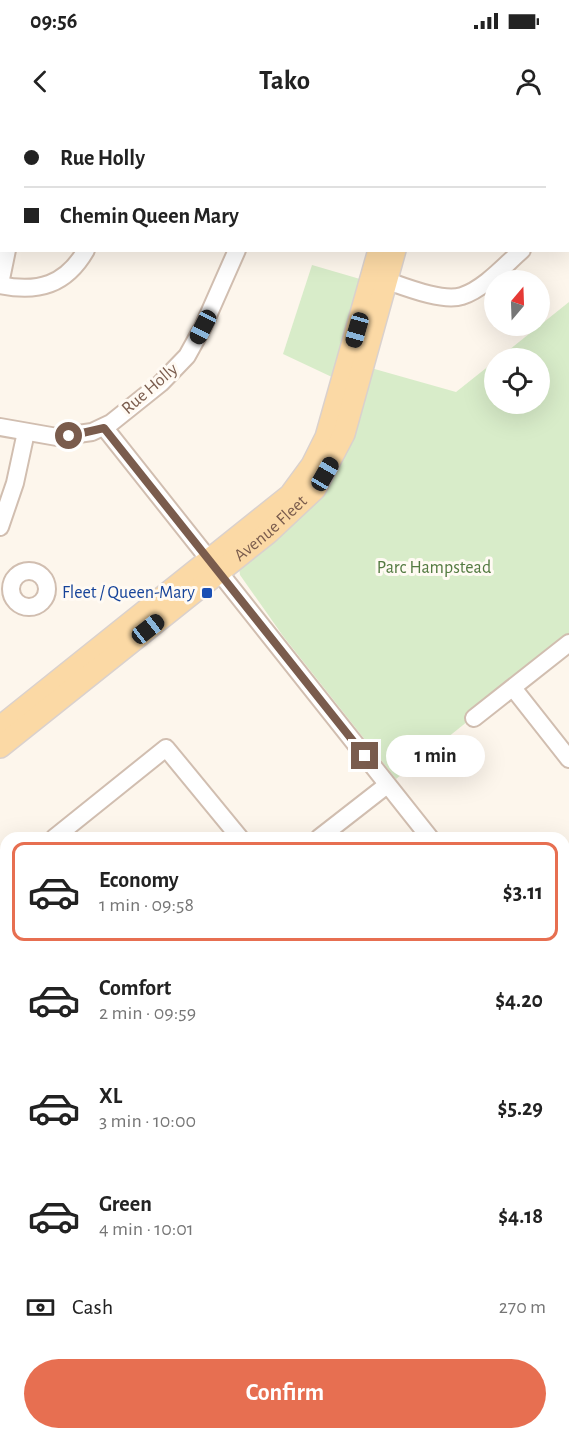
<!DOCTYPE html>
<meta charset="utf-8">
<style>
body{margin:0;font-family:"Alegreya Sans",sans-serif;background:#f6f6f6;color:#222;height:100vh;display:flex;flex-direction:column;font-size:22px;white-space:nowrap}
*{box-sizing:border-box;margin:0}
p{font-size:20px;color:#767676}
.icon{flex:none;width:33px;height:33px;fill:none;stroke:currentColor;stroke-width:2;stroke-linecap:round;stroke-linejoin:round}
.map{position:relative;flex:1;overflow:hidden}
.details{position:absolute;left:0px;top:712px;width:570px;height:608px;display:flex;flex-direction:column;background:#fff;border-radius:18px 18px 0 0;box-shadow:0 6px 24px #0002}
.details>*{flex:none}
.top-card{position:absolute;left:0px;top:0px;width:570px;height:132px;box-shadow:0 6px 24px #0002;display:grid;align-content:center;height:132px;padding:0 24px;background:#fff}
.needle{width:39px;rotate:19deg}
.buttons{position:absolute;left:484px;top:150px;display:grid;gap:12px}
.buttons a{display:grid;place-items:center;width:66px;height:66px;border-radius:50%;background:#fff;box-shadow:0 6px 24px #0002;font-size:30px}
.end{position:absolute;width:27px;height:27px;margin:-14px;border:8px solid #7a5c4d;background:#fff;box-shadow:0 0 0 3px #fff}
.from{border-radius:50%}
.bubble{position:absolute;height:42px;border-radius:21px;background:#fff;box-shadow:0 6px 24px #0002;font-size:20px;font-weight:700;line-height:42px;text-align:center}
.car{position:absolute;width:18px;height:36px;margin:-18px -9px;border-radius:8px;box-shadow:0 0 4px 2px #0007;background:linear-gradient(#222 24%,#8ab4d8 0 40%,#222 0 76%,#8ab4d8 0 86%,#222 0)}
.top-card b{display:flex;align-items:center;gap:21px;height:57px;font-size:22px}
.top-card b+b{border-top:2px solid #e0e0e0}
.top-card i{width:15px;height:15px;background:#222}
ul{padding:10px 0 0;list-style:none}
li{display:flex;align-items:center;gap:18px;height:99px;margin:0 12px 9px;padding:0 12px;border:3px solid transparent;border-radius:12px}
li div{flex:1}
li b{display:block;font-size:22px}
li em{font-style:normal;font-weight:700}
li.current{border-color:#e76f51}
li>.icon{width:54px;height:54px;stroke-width:1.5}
.pay{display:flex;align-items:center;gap:15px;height:66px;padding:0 24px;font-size:22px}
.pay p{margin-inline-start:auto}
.action{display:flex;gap:12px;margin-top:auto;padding:12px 24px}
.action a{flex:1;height:69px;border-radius:36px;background:#e76f51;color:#fff;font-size:24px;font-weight:700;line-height:69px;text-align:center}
.status{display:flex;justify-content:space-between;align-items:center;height:42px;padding:0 30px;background:#fff;direction:ltr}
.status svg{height:16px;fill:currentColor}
header{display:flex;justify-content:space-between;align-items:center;height:78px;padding:0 24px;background:#fff;font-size:27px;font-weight:700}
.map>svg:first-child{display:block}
.green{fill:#d8ecc9}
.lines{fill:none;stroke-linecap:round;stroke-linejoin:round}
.minor-casing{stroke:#d1beb0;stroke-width:20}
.major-casing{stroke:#dad1cd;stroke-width:24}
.minor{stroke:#fff;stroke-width:16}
.major{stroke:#fbd9a5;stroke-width:21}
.route{stroke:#7a5c4d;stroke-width:8}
.transit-dot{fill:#1a4fb4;stroke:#fffaf3;stroke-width:2}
.labels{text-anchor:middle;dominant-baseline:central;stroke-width:6;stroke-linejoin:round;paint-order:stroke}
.street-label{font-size:18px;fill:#7a5c4d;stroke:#fffaf3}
.park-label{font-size:18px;fill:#537a41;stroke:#fffaf3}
.transit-label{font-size:18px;fill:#164399;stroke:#fffaf3;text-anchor:end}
</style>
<div class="status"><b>09:56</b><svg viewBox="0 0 49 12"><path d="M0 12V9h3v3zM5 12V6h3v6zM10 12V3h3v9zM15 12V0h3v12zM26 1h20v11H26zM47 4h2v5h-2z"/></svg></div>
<header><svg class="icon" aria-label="back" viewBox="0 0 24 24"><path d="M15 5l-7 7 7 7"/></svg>Tako<svg class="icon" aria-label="person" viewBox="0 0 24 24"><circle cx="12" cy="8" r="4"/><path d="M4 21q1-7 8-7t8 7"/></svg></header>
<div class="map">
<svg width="569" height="1319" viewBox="0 0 569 1319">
<rect width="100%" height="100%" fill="#fdf6ec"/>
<!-- green -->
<g class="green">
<polygon points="312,145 360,159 334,258 283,234"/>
<polygon points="569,182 569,514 470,593 473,597 396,659 283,516 240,455 239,448 296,402 314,383 371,248 456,272 495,241 495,284 540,284 540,238 499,238"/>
</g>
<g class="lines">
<defs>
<g id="minor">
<polyline points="311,0 314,2"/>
<polyline points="161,2 162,0"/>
<polyline points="0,48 2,53"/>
<polyline points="568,65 569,64"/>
<polyline points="568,96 569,96"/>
<path d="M376,157C398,164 441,183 462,176C484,169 505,145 522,130"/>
<polyline points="0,164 7,130"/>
<path d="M0,165C38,173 66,165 86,130"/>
<polyline points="0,307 57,317 92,312 111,303 161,263 187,236 203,207 237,130"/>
<polyline points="104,307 430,718"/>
<polyline points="0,407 15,363 26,312"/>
<circle cx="29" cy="469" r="18"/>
<polyline points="513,568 569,639"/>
<polyline points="474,598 569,523"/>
<polyline points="54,718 166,628 240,718"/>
<polyline points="319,718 387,665"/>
<polyline points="0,761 6,756"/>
<polyline points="564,879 569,875"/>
<polyline points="564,901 569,907"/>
<polyline points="0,922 6,929"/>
<polyline points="0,1016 6,1007"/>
<polyline points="0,1100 6,1102"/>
<polyline points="564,1142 569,1148"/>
<polyline points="0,1284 6,1288"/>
<polyline points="49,1314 56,1319"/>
<polyline points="288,1314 291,1319"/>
<polyline points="483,1314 489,1319"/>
</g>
<g id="major">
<polyline points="437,2 438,0"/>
<polyline points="456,2 457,0"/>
<polyline points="0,607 290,375 312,345 326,317 379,130"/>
<path id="s1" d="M0,627L268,413L315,369L344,314L395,130"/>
</g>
</defs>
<!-- minor casing -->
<use href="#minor" class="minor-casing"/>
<!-- major casing -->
<use href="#major" class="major-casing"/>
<!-- minor -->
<use href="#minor" class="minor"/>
<!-- major -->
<use href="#major" class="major"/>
</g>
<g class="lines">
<!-- route -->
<polyline class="route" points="69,316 104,308 365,636"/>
</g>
<!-- markers -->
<rect class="transit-dot" x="201" y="467" width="12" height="12" rx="3"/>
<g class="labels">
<!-- street labels -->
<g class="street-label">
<text transform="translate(150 269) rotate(-41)">Rue Holly</text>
<text stroke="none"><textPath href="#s1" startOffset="348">Avenue Fleet</textPath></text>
</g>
<!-- park labels -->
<g class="park-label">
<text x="434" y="448">Parc Hampstead</text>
</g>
<!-- transit labels -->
<g class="transit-label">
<text x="195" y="473">Fleet / Queen-Mary</text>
</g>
</g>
</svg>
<div class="buttons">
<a><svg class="needle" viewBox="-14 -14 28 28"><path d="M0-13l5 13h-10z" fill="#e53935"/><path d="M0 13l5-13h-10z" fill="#767676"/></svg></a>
<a><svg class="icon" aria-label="locate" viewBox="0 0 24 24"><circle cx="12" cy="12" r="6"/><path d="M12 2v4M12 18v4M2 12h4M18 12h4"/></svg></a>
</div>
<i class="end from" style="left:69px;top:316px"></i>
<i class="end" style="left:365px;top:636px"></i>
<div class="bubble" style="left:386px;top:615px;width:99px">1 min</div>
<i class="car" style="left:203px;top:207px;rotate:207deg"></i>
<i class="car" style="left:357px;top:210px;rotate:196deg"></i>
<i class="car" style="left:325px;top:354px;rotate:30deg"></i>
<i class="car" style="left:148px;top:509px;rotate:52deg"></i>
<div class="top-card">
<b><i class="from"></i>Rue Holly</b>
<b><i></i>Chemin Queen Mary</b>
</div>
<section class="details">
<ul>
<li class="current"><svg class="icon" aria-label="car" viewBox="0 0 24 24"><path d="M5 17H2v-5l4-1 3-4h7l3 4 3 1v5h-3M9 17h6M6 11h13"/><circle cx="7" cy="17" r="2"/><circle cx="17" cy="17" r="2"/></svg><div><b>Economy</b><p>1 min · 09:58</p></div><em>$3.11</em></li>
<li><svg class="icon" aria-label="car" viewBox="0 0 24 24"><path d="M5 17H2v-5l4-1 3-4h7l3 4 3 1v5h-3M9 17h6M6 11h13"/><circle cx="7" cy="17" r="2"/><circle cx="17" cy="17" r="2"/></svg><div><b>Comfort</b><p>2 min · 09:59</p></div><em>$4.20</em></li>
<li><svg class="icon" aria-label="car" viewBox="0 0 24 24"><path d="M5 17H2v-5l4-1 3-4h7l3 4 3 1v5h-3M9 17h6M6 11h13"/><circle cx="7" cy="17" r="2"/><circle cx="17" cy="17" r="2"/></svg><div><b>XL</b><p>3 min · 10:00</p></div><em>$5.29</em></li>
<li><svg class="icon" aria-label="car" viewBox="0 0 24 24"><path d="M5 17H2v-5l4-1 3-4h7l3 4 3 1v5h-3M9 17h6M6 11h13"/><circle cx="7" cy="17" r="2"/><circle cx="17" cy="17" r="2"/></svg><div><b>Green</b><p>4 min · 10:01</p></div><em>$4.18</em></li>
</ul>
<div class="pay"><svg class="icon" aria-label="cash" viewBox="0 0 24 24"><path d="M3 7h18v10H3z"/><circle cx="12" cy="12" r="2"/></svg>Cash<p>270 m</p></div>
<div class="action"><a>Confirm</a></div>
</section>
</div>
